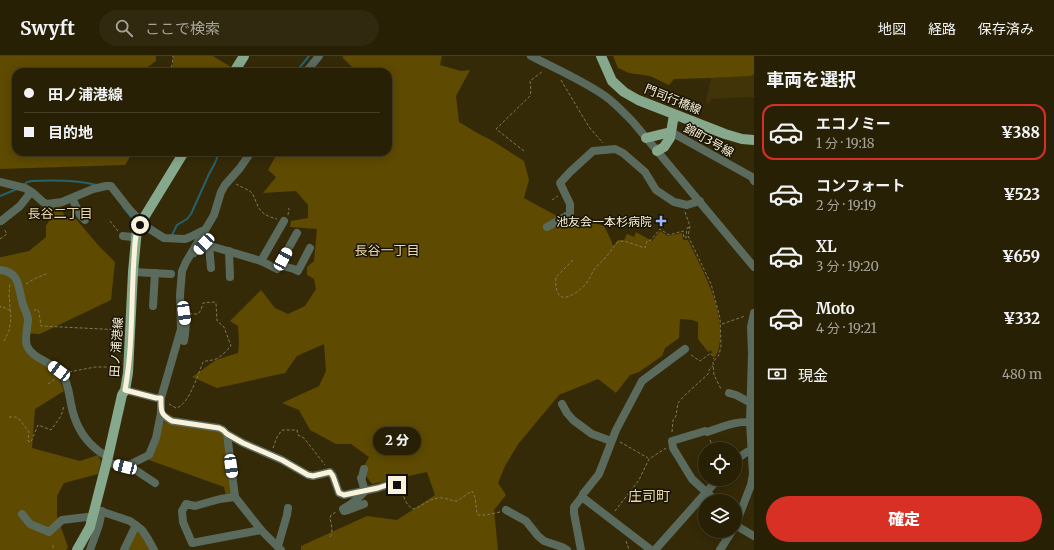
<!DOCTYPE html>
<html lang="ja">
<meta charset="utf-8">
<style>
body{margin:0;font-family:Merriweather,"Noto Sans JP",serif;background:#30280f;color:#f1f3f6;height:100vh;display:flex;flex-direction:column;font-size:15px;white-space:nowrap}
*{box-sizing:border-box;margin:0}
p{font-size:13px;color:#a5a39a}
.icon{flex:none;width:22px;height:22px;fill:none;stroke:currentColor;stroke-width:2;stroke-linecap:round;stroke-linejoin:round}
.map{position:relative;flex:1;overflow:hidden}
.side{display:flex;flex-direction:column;background:#282005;width:300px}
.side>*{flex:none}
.guide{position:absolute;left:12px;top:12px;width:380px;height:88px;border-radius:12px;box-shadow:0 2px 10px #0003,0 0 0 1px #443e27;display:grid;align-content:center;height:88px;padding:0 12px;background:#282005}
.tools{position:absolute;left:698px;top:386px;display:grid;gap:8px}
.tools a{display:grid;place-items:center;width:44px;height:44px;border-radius:50%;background:#282005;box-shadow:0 2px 10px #0003,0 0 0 1px #443e27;font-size:20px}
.end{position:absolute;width:18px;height:18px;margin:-9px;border:5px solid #faf2da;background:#111;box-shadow:0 0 0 2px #111}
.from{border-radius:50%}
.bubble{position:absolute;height:28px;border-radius:14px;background:#282005;box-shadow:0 2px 10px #0003,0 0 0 1px #443e27;font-size:13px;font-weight:800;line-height:28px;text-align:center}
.car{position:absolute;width:12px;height:24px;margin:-12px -6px;border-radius:5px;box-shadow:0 0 3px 1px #0007;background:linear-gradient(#fff 24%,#345 0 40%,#fff 0 76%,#345 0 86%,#fff 0)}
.guide b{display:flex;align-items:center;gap:14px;height:38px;font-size:15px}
.guide b+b{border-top:1px solid #443e27}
.guide i{width:10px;height:10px;background:#f1f3f6}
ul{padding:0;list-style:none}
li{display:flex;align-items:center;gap:12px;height:56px;margin:0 8px 6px;padding:0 4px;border:2px solid transparent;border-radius:12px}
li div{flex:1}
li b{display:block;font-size:15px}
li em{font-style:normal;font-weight:800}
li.on{border-color:#d93025}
li>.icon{width:36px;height:36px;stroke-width:1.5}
h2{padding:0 12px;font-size:18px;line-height:48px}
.pay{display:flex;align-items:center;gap:10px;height:44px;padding:0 12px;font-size:15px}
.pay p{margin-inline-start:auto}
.cta{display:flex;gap:8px;margin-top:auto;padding:8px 12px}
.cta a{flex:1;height:46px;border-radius:24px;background:#d93025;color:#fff;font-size:16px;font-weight:800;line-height:46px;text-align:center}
header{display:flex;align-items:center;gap:24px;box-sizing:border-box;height:56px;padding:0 20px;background:#282005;border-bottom:1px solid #443e27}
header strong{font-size:19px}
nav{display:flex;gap:22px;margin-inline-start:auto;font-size:14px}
.search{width:280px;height:36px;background:#30280f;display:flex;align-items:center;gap:10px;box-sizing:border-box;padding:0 14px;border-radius:22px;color:#a5a39a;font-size:15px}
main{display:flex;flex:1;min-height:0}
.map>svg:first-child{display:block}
.built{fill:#413409}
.green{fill:#5e4a00}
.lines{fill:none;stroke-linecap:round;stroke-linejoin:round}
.stream{stroke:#25626c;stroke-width:2}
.path{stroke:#827859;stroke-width:1;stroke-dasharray:3 2;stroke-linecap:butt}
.minor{stroke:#5a6a5d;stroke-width:8}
.major{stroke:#86a98d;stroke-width:10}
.route{stroke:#faf2da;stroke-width:5}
.poi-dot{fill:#9eb4fd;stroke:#191303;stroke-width:1.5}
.labels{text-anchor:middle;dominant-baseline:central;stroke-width:3;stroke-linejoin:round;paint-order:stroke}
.street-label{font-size:12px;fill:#faf2da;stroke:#191303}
.poi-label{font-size:12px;fill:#faf2da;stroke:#191303;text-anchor:end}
.neighbourhood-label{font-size:13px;fill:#eadaaa;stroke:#191303}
.quarter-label{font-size:14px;fill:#eadaaa;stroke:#191303}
</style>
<header>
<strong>Swyft</strong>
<div class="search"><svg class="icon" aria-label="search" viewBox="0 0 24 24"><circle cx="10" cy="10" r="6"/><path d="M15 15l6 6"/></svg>ここで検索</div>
<nav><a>地図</a><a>経路</a><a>保存済み</a></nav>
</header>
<main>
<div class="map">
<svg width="754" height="494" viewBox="0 0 754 494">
<rect width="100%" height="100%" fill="#352a07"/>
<!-- built -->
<polygon class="built" points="754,18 754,41 711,43 711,45 707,48 706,44 711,22 751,20"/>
<!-- green -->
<g class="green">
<polygon points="0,0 156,0 156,5 141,16 16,16 16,96 133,96 125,109 0,113"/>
<polygon points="173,0 213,0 231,11 228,16 170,16 173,8"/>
<path d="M344,0H442L440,9L461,15L470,14L456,40L459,66L479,78L491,84L524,105L529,124L524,142L568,166L585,164L604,170L611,184L613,190L618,184H624L627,178L634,181L636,176L652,185L660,175L668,180L682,177L683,184H688C703,216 722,247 720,284C719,291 719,296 714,302L711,294L708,296L698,283V266L692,264L680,263L679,282L665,292L662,300L639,316L630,319L616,337L598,323L559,339L519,387L505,410L498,427L506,439L494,454L498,494H301V490L367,460L397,464L435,439L427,416L372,428L362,414L369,401L351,388H336L310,374L299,354L282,347L319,330L326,315L324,288L297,300L285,317L217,332L192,321L216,304L238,297L239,286L238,270L230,265L261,234L275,252L288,258L305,250L316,233L314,223L307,219V211L314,205L317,173L290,171L291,165L308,162V149L296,135L263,137L276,121L268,114L278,96H388V16H351L353,12L342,1Z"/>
<polygon points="613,0 754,0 754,18 751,20 711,22 674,23 669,29 650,20 629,17 618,12"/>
<polygon points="61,149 65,163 76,163 98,189 115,206 111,244 40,278 22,277 25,295 57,317 64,335 35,353 32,392 80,405 98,399 101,405 98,418 64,427 57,440 57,460 68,491 66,494 0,494 0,201 2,201 29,195 46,181 46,170 54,156 53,150"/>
<polygon points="163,366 203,371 219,375 225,379 232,436 229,439 226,440 224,431 149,404"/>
<polygon points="137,473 152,494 127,494"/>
</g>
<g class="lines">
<!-- stream -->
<g class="stream">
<polyline points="296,16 309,0"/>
<path d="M24,129L27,126L32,125C53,124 76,124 97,129"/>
<polyline points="0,140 17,133"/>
<polyline points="123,151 131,161"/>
<polyline points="172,179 177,169 187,163 191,158 209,118 215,107 217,102 216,96"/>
</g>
<!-- path -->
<g class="path">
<polyline points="169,16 172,9 173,0"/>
<polyline points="561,24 589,71 603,87"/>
<polyline points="524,95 496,73 530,40 531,34 530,25 543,15"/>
<path d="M236,128C241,131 247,133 251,136C254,139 255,144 257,148C260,157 268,161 277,163"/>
<polyline points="552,144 558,140"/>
<polyline points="685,156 690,170 688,180 690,184 711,228 720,262 721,290 719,299 713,306 714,319 721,333"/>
<polyline points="288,159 289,152"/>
<polyline points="110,165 118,175"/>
<polyline points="0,183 7,178 4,173"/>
<path d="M573,204L556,221C555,226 556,235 559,239C565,247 584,232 587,226C591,221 592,215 597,210C600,207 603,205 606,201C610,196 613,191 618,186L624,185L645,192L647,185L651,184L660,173L669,179L683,175L684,182H686L687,172L690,171"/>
<polyline points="26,228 34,223 48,217"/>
<polyline points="0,252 0,250 10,254"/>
<polyline points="34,255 37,253 39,256 41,270 122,274"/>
<polyline points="722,268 745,260"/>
<polyline points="4,285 9,275 11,262 9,239 10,227"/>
<polyline points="691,299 700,305 711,297 714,303"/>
<polyline points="69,316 95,311 120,311"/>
<polyline points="48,328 55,323"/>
<path d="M169,348L176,352C189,349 198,318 203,306C207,304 211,305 216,303C221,301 227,294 231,290L224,271L217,265L216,247L214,246L203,247L201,254L198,258H192L189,256V255"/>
<polyline points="9,361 16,361 20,364 29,376 28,385 31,386 38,369 51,374 61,360 64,350"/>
<polyline points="672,376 673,364 676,360 678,347 684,340 708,318 709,314 713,310"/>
<polyline points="710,384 714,393"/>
<polyline points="620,386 648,402"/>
<polyline points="273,392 277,381 282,374 297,374 298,379 304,382 325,409"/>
<path d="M402,436C404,442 407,451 414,453C422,450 429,443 438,442C444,441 451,445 457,445L472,435L475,441L477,458L478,459H486L500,456"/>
<polyline points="615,455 639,424 649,403 666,392"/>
<path d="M330,481C334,475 331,468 330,462L331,459L336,456"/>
<polyline points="626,485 629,494"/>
<polyline points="53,489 53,494"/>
</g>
<!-- minor -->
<g class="minor">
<path d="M531,0C556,13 582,24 605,40C615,47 624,57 633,66L754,211"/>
<polyline points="306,16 319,0"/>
<polyline points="671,76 752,121 754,125"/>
<polyline points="0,126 25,132 33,137 43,146 47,148 62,146 93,133 106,130 111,130 114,134 129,153 145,170 164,182 185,183 190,181 200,176 205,174"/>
<polyline points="72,142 80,159 85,164"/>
<polyline points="1,165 20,150 31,136"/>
<polyline points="547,171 570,158 570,148 560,127 570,116 593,95 615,93 623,97 645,116 656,134 674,146 687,149 700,145"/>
<polyline points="123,180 132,181"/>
<polyline points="209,190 211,212"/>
<polyline points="229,195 230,221"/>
<polyline points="194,197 204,188 261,205 277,213 279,209 294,213 298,215 310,192"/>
<polyline points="261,205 284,165"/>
<polyline points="279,209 297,177"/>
<path d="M0,214C20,216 18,231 22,245C23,251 27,256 28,263C28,272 24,281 27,290C33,304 54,306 62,318C68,326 69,338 71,348C74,364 82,381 95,392C99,396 104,398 108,401"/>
<polyline points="133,216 171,218"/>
<polyline points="153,250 155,217"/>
<polyline points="184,285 185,278 186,266"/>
<polyline points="125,334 156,342 161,342"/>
<polyline points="729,337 736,339 751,347"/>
<polyline points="562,348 567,357 573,364 592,378 611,385"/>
<polyline points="161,357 165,361 172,365 219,372 223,374 227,378 243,387 282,404 308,419 313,420 330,416 333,420 339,437 344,439 378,432 390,428 397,429"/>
<polyline points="227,378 235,441 261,474 281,494"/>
<polyline points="735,404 747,396 752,394"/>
<polyline points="106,406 125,411 149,399 156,382 161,357 161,342 181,273 180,239 182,215 186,206 214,159 221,136 225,129 240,112 251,96"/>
<polyline points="125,411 137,415 155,427"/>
<path d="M364,413L362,421L361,422L365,435C359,442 350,449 343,453L344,455L348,454L364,448"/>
<polyline points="235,441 220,443 195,450 186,448 182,455 183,466 192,487 261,474"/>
<polyline points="582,441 583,438 599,418 616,374 642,325 685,293"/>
<path d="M715,445L707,436L705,435L692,423L673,392L672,385L705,375L707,376C719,372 742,362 754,368"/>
<polyline points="94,453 130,465 142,474 148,483 154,494"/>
<polyline points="506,454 526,465 538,480 544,485 562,491 567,494"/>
<polyline points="22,458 30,468 49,476 62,464 87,461 92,462"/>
<polyline points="735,469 754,480"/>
<polyline points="735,470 751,429 753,418 750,366 752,297 751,271 754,257"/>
<polyline points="278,490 287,459 288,452"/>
<polyline points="90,494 99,469 102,455"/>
<polyline points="124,494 136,469"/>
<polyline points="581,494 574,457 574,451 582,441 651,494"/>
<polyline points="655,494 718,423"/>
<polyline points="720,494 732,475"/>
</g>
<!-- major -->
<g class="major">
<polyline points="601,0 612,25 624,36 638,44 725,78 742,83 754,84"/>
<polyline points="234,16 244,0"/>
<polyline points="646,82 671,76"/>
<polyline points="657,95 664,91 670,82 674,59"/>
<polyline points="77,494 90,471 108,401 122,339 125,334 128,317 133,216 137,173 184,96"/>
</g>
</g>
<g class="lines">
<!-- route -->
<path class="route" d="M140,169C134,178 135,192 134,202C131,246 133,291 125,334L156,342H161C161,355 160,358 172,365L219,372L223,374L227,378L243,387L282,404L308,419L313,420L330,416L333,420L339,437L344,439L378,432L390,428L397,429"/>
</g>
<!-- markers -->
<path class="poi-dot" d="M659 159h4v4h4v4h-4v4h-4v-4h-4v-4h4z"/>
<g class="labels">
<!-- street labels -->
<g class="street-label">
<text transform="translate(673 43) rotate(22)">門司行橋線</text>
<text transform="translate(709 84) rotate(29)">錦町3号線</text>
<text transform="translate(116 291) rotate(-86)">田ノ浦港線</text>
</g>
<!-- poi labels -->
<g class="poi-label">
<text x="652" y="165">池友会一本杉病院</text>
</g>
<!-- neighbourhood labels -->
<g class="neighbourhood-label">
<text x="60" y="157">長谷二丁目</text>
<text x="387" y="194">長谷一丁目</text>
</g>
<!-- quarter labels -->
<g class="quarter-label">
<text x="649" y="440">庄司町</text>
</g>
</g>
</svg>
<div class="tools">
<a><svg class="icon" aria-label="locate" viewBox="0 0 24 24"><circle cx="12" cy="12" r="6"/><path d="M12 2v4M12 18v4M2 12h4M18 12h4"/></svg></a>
<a><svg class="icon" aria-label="layers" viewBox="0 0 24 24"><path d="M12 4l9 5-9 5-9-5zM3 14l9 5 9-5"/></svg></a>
</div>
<i class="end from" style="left:140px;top:169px"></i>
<i class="end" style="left:397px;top:429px"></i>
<div class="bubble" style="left:373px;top:371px;width:48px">2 分</div>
<i class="car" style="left:204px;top:188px;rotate:223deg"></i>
<i class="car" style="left:283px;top:203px;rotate:29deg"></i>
<i class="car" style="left:184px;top:257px;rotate:172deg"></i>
<i class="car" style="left:59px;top:315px;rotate:307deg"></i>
<i class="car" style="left:231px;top:410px;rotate:172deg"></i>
<i class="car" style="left:125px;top:411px;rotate:285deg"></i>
<div class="guide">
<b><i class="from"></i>田ノ浦港線</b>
<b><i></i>目的地</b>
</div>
</div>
<section class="side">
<h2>車両を選択</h2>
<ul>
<li class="on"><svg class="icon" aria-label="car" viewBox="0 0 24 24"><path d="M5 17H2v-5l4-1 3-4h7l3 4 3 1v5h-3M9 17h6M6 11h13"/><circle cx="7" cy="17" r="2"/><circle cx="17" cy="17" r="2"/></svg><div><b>エコノミー</b><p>1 分 · 19:18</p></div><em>¥388</em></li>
<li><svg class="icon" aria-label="car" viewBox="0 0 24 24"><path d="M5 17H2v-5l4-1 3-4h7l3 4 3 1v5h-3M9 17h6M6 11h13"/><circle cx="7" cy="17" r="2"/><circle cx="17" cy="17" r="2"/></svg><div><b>コンフォート</b><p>2 分 · 19:19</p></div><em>¥523</em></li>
<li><svg class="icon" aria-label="car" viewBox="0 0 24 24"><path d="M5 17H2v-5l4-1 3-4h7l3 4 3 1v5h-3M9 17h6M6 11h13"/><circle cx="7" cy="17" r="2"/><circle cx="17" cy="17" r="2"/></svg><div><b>XL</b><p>3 分 · 19:20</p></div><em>¥659</em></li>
<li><svg class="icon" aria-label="car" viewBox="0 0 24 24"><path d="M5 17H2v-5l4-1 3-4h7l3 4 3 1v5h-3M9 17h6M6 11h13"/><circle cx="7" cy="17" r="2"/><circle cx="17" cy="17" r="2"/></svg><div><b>Moto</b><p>4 分 · 19:21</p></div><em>¥332</em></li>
</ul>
<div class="pay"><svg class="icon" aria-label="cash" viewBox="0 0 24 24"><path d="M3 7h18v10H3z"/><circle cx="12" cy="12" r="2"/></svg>現金<p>480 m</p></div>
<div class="cta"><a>確定</a></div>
</section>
</main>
